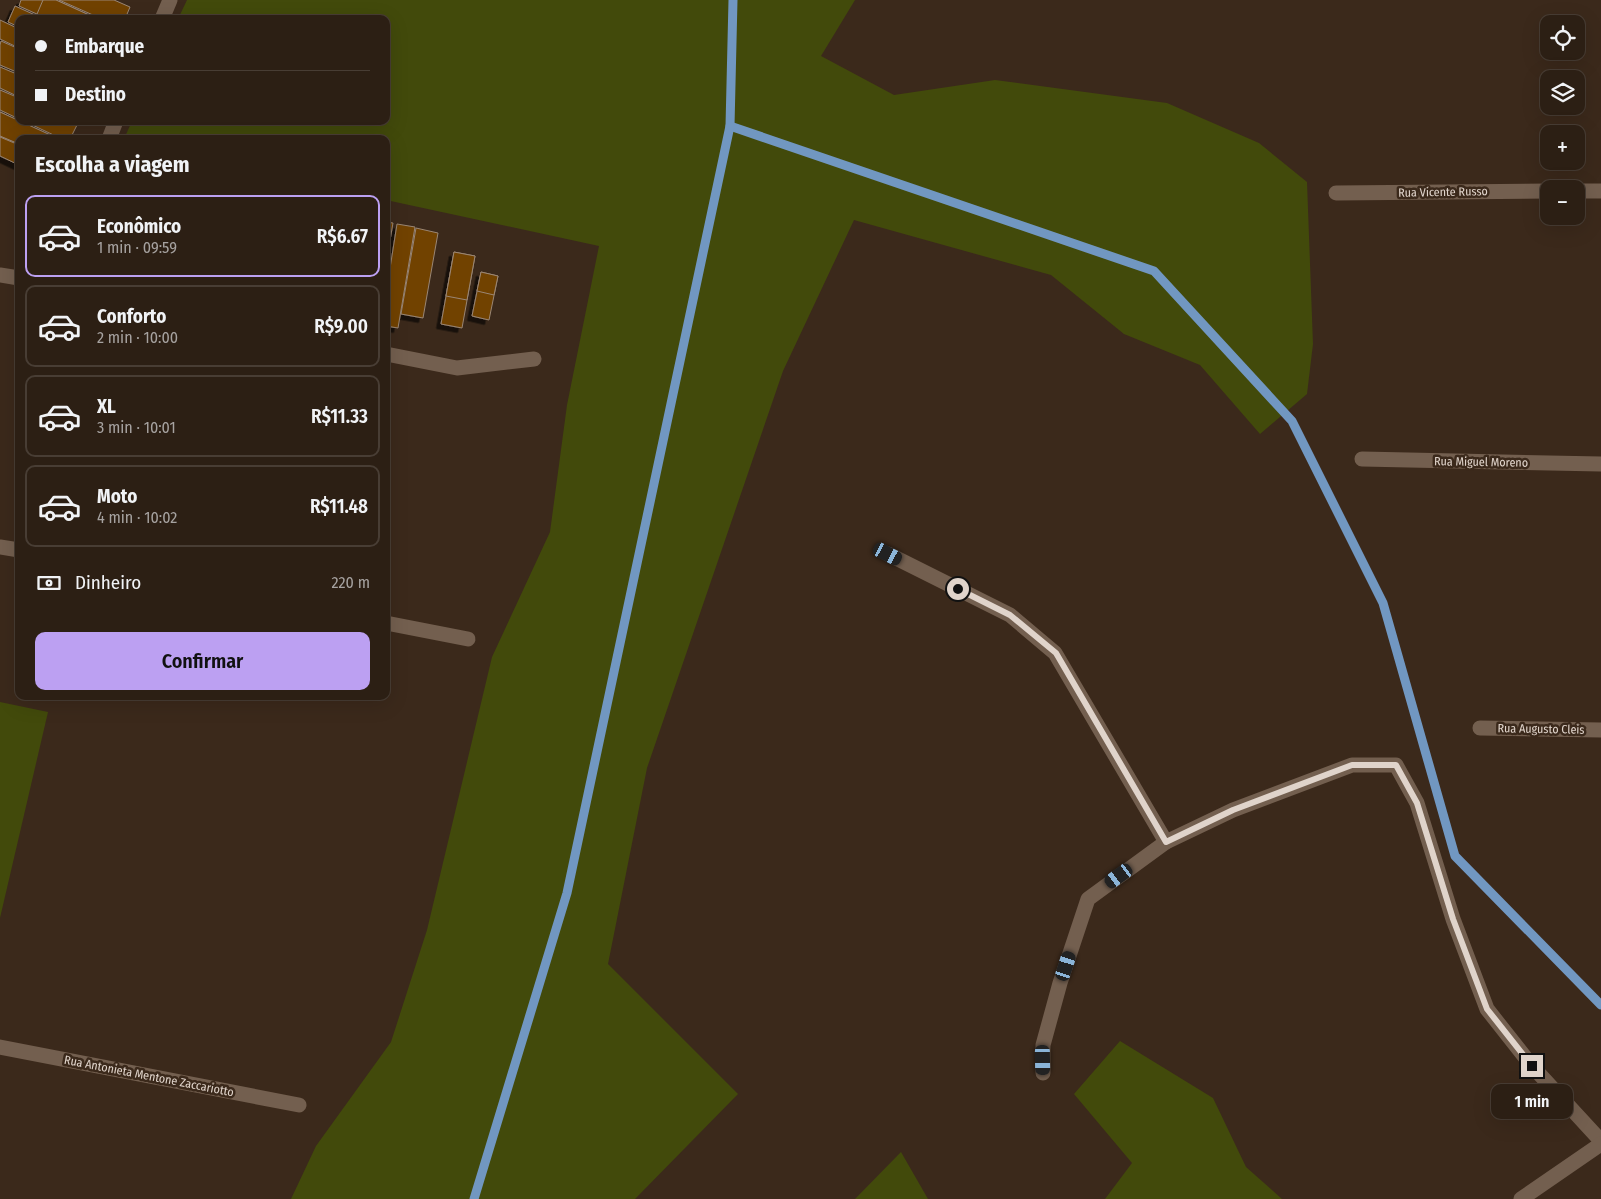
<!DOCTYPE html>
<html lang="pt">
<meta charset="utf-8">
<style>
body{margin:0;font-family:"Fira Sans Condensed",sans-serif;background:#382c22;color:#f1f3f6;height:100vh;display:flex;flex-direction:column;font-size:19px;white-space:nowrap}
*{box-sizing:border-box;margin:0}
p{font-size:16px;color:#a6a2a0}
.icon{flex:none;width:28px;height:28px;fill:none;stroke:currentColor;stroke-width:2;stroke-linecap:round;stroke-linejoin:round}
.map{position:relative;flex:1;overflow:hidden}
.drawer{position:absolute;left:15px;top:135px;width:375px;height:565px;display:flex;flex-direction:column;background:#2c1f14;border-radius:10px;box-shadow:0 5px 20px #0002,0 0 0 1px #483d34}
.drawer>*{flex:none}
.hud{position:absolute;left:15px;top:15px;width:375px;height:110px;border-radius:10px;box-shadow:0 5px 20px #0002,0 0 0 1px #483d34;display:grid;align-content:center;height:110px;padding:0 20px;background:#2c1f14}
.controls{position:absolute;left:1540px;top:15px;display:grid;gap:10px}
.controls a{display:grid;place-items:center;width:45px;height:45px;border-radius:10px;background:#2c1f14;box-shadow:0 5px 20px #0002,0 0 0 1px #483d34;font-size:25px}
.end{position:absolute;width:22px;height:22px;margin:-11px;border:6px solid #e0d4cb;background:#111;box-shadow:0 0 0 2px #111}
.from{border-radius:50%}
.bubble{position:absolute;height:35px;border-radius:10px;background:#2c1f14;box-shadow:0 5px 20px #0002,0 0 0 1px #483d34;font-size:16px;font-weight:600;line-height:35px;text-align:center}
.car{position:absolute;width:15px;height:30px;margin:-15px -8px;border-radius:6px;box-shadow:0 0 4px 1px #0007;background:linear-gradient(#222 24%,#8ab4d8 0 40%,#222 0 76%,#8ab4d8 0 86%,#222 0)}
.hud b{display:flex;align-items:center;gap:18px;height:48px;font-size:19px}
.hud b+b{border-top:1px solid #483d34}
.hud i{width:12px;height:12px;background:#f1f3f6}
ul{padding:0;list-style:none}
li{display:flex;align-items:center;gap:15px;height:82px;margin:0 10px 8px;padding:0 10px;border:2px solid #483d34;border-radius:10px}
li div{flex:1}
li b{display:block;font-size:19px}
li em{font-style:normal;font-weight:600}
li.current{border-color:#bca0f2}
li>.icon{width:45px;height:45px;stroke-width:1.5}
h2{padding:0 20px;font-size:22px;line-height:60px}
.pay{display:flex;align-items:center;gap:12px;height:55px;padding:0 20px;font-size:19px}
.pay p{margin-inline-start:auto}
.action{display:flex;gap:10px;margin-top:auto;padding:10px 20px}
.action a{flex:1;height:58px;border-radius:10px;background:#bca0f2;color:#111;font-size:20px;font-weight:600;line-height:58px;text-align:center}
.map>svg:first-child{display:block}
.green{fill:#424a0b}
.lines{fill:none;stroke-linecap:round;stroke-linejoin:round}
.stream{stroke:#7197c1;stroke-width:9}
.building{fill:#714202;stroke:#9a8674;filter:url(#shadow)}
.minor{stroke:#735f4f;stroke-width:15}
.route{stroke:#e0d4cb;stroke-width:6}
.labels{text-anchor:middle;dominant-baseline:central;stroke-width:5;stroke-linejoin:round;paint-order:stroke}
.street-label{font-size:12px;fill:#e0d4cb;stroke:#3b291b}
</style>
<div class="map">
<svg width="1601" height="1199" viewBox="0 0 1601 1199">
<defs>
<filter id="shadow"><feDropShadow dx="-4.5" dy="4.5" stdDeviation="0" flood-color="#0009"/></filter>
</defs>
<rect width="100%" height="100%" fill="#3b291b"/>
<!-- green -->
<g class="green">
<polygon points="187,0 855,0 821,56 894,95 995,80 1167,103 1259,143 1307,182 1313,344 1307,394 1260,434 1200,365 1124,334 1051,275 854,220 783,371 647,768 608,964 738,1094 635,1199 291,1199 316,1146 391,1042 427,930 492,657 550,532 567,405 599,246 386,200 386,139 124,139 132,121 386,121 386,19 178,19"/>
<polygon points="0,702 48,712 0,918"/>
<polygon points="1120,1041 1213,1098 1246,1167 1282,1199 1105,1199 1132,1163 1074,1094"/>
<polygon points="901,1152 928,1199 855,1199"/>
</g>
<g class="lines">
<!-- stream -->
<g class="stream">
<polyline points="730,126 1154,271 1292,421 1383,603 1455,856 1601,1005"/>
<polyline points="474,1199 567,893 730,126 733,0"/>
</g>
</g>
<!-- building -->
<g class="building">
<polygon points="21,0 56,0 98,19 48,19 19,6"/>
<polygon points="43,0 56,0 98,19 48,19 37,14"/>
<polygon points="59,0 114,0 130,7 125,19 102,19"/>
<polygon points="15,6 44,19 19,19 19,27 8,22"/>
<polygon points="0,20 19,29 19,48 0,39"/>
<polygon points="1,41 19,49 19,73 0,65 0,45"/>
<polygon points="0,67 19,75 19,97 0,88"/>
<polygon points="0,90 19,98 19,119 0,110"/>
<polygon points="0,112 19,121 59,139 19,139 19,144 0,136"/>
<polygon points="0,112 57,138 57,139 19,139 19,144 0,136"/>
<polygon points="24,121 69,121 77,125 70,139 62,139"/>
<polygon points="0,137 19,145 19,165 0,156"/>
<polygon points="386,222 393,223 389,246 386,245"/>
<polygon points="397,224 415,227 398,328 386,326 386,294"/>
<polygon points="416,228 438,233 423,318 401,314"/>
<polygon points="454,252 475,256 462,328 441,324"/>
<polygon points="454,252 475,256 467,300 446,296"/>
<polygon points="481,272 498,276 489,320 472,316"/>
<polygon points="481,272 498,276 494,295 477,291"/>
</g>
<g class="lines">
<!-- minor -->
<g class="minor">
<polyline points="162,19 170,0"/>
<polyline points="109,139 116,121"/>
<polyline points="1576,191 1601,191"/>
<polyline points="1336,193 1549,191"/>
<polyline points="0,275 19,278"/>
<polyline points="386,354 457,368 534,359"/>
<polyline points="1362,459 1601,464"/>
<polyline points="0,547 19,550"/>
<polyline points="888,554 1010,615 1055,653 1166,842"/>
<polyline points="386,623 468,639"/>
<polyline points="1480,728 1601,730"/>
<polyline points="0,1047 299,1105"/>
<polyline points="1043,1073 1043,1045 1060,983 1088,899 1166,842 1233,810 1352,765 1396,765 1417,803 1453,919 1487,1009 1532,1066 1601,1141"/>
<polyline points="1521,1199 1601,1144"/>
</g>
</g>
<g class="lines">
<!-- route -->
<polyline class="route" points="958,589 1010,615 1056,653 1166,842 1233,810 1352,765 1396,765 1417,803 1453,919 1487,1009 1532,1066"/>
</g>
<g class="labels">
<!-- street labels -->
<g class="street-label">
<text transform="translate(1443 192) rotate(-1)">Rua Vicente Russo</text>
<text transform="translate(1481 462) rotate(1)">Rua Miguel Moreno</text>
<text transform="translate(1541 729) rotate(1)">Rua Augusto Cleis</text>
<text transform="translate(149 1076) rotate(11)">Rua Antonieta Mentone Zaccariotto</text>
</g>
</g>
</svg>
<div class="controls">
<a><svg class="icon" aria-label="locate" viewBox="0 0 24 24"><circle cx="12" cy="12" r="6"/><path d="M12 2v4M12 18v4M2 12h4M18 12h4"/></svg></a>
<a><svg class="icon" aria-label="layers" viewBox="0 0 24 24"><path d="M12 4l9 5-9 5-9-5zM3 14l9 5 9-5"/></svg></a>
<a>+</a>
<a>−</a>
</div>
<i class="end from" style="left:958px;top:589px"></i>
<i class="end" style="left:1532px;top:1066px"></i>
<div class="bubble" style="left:1491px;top:1084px;width:82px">1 min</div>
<i class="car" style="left:888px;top:554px;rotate:117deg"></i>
<i class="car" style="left:1119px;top:876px;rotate:234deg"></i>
<i class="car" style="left:1066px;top:966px;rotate:18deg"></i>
<i class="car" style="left:1043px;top:1060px;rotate:179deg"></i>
<div class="hud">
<b><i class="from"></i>Embarque</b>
<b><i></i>Destino</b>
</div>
<section class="drawer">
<h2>Escolha a viagem</h2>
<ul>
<li class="current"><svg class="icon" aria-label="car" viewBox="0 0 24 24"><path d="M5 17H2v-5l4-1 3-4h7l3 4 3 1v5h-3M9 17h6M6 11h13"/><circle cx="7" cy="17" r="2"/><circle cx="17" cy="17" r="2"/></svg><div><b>Econômico</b><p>1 min · 09:59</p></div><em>R$6.67</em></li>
<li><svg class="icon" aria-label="car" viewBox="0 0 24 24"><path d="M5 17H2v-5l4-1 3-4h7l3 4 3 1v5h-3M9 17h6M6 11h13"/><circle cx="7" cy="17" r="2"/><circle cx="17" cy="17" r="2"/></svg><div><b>Conforto</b><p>2 min · 10:00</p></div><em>R$9.00</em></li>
<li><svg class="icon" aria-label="car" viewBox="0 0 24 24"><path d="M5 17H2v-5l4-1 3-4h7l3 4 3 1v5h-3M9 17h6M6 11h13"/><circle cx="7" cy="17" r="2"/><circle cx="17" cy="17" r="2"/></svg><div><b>XL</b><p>3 min · 10:01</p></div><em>R$11.33</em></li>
<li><svg class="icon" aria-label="car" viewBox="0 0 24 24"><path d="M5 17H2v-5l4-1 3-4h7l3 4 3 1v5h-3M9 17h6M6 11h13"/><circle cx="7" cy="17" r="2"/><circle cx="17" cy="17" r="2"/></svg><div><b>Moto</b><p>4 min · 10:02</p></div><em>R$11.48</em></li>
</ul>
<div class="pay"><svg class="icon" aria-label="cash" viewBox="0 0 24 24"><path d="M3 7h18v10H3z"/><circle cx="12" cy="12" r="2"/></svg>Dinheiro<p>220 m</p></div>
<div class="action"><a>Confirmar</a></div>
</section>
</div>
